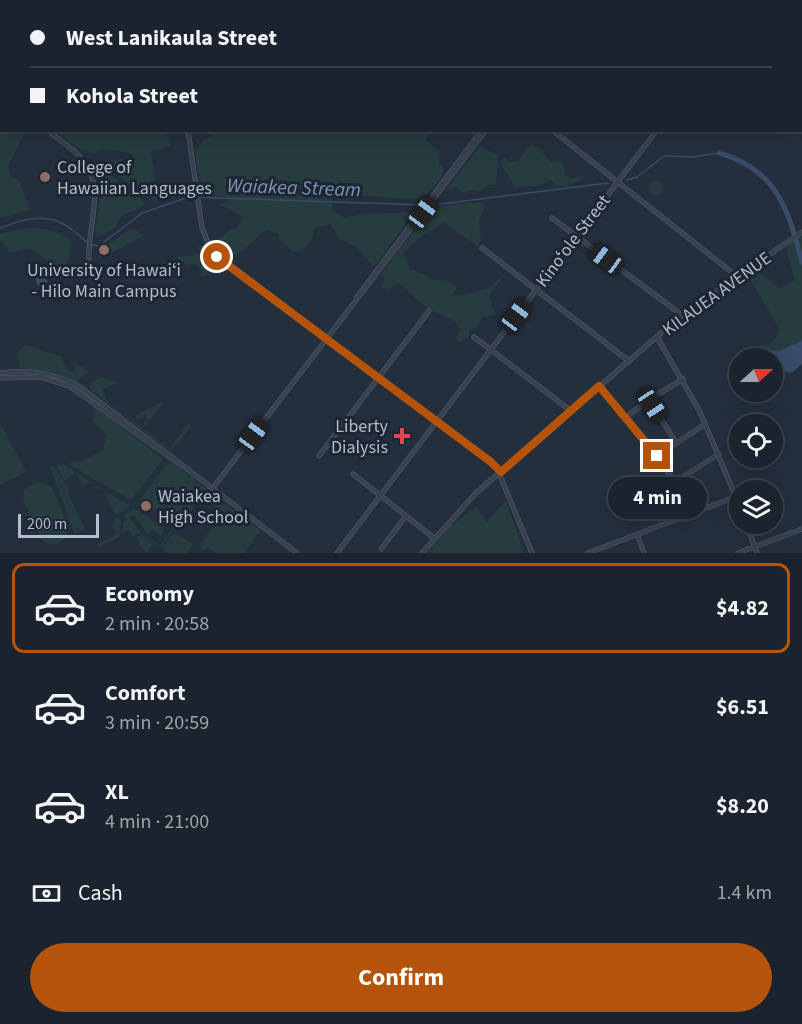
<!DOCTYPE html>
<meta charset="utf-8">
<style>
body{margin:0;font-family:"Source Sans 3",sans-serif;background:#242b36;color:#f1f3f6;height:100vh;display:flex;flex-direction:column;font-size:22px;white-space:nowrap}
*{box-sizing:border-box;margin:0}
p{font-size:20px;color:#a0a4aa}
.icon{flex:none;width:33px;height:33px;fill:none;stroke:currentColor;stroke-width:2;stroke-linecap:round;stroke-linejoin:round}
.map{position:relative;height:553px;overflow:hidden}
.side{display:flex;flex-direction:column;background:#1b232e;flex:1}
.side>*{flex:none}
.hud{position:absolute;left:0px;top:0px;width:802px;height:132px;box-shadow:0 6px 24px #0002,0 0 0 2px #39404a;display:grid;align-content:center;height:132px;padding:0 30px;background:#1b232e}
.needle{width:39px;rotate:69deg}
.fabs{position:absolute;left:729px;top:348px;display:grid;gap:12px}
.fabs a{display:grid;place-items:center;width:54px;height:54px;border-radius:50%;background:#1b232e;box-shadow:0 6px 24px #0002,0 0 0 2px #39404a;font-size:30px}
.scale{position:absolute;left:18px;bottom:15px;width:81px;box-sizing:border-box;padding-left:6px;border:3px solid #b4bcc9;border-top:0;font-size:16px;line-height:21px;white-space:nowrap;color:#b4bcc9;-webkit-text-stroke:4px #1d2633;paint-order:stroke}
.end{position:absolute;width:27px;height:27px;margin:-14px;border:8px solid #b45309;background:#fff;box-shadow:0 0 0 3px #fff}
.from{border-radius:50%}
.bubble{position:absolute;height:42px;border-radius:21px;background:#1b232e;box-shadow:0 6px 24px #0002,0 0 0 2px #39404a;font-size:20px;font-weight:700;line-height:42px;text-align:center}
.car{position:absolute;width:18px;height:36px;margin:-18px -9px;border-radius:8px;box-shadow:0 0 4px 2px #0007;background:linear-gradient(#222 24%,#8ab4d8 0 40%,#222 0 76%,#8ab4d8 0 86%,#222 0)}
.hud b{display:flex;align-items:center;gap:21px;height:57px;font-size:22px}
.hud b+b{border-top:2px solid #39404a}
.hud i{width:15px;height:15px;background:#f1f3f6}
ul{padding:10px 0 0;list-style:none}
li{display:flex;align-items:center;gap:18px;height:90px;margin:0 12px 9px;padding:0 18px;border:3px solid transparent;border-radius:12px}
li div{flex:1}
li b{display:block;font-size:22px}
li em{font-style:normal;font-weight:700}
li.selected{border-color:#b45309}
li>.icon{width:54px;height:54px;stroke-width:1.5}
.pay{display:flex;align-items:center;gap:15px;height:66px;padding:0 30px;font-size:22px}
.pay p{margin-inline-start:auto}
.cta{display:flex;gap:12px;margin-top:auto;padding:12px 30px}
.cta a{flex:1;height:69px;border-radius:36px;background:#b45309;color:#fff;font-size:24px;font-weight:700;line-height:69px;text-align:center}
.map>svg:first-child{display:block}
.green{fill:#263c3f}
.water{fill:#394c67}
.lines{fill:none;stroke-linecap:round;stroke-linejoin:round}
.stream{stroke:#394c67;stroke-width:1.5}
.river{stroke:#394c67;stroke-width:5}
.minor-casing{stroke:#565f6c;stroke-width:5}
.minor{stroke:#38414e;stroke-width:4}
.route{stroke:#b45309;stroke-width:8}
.education-dot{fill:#8d6e63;stroke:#1d2633;stroke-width:2}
.health-dot{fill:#e0444e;stroke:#1d2633;stroke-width:2}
.labels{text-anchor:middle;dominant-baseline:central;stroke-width:6;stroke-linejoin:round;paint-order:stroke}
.poi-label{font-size:18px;fill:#b4bcc9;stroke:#1d2633;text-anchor:start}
.street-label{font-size:18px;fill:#b4bcc9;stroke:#1d2633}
.water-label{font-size:20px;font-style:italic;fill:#7c92b1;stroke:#1d2633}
</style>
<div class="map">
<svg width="802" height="553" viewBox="0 0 802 553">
<rect width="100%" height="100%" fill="#242f3e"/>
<!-- green -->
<g class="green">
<polygon points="0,84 2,130 26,131 8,166 11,177 18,179 30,209 25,212 0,218"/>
<path d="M55,131H157V133L169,136L171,146L151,152L156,189L158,191L166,188L168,197L157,201L150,198L149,191C130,193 114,168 100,161L121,159L131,171L134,165L131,153L101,149L94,155L86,149L81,150Z"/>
<path d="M212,131H426L427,141L438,151L439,163L444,168C443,178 431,192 422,197C413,201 348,195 337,190L331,194L332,210L345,218C359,213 394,213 410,213L411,216L376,264L372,265L357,247L339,239L331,224L315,228C312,241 307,251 293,252L279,239V234L267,229C255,237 244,254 229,257L216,241L231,229H236L243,217L219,204L228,202V197L206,195L201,189L195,152L204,140L211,138Z"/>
<polygon points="530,144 538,147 551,162 561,160 566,176 572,179 580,175 583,179 566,186 558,186 550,180 538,186 515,187 500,162 504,157 510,162 518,161"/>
<polygon points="480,146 498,155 496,185 488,185 481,192 474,189 465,193 456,187 446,191"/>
<path d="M100,166L145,202C138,216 120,207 116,227L98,237L96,234L100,196L96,169Z"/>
<circle cx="656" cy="188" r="7"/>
<path d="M466,203H482L485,206L479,220L481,239L478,247L445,223C436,225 409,245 404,253L410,269L424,274L433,280C441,281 451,279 457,288L451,295L458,296L487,289L506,273L489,295L495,315L482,317L476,328L469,330V337L460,342L456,338L461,330L454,321L428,309L400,284H396L389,290L381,287L385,279L381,274L428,212L439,207Z"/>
<polygon points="33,228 51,230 71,240 70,255 62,272 56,272 45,258 30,248 11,253 0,240 0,233"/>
<polygon points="128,230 138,230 140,234 145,235 97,260 102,249"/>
<path d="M802,236V364L793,373L773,376L772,358H740L737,353C754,348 776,348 779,328L747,274L755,269L780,289L795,280L786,247Z"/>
<polygon points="205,245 216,262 205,277 201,276 202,271 195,263 188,266 177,257 201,254 198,247"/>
<polygon points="25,345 62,357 66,370 74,373 76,366 72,364 74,362 88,371 77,382 55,372 20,368 17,353"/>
<polygon points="103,377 118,383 102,389 108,402 170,449 189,422 191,426 171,452 91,390 89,387 93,381"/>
<polygon points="162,402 163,404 146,424 147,426 143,424 147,419 145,414 139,421 136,419 136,415"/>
<polygon points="95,407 163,459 131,500 70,465 72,461 81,462 103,449 107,436 93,421"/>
<polygon points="0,422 26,472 0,485"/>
<polygon points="171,462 207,489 176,530 168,525 167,517 152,508 145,512 137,504 167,463"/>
<polygon points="64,464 101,489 99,490 92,482 83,486 76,473 64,480 56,465"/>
<polygon points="50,466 55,468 70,491 68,493 85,529 75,535"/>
<path d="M37,481L52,487L69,529L66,538C58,545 49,547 41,539L23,500L24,490Z"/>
<polygon points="104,491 129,505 129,508 115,515"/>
<polygon points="212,495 261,530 244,553 216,553 208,547 202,551 201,543 223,514 210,502"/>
<polygon points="506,500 524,553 427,553 449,527 476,507 487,522"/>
<polygon points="133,508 162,526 164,530 160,536 152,530 147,536 160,546 170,532 168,530 172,532 160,548 146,537 147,532 134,515 129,517 141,533 132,536 129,529 122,534 123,523 127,519 123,516"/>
<polygon points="118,516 121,522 119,538 100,546 101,549 96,545 117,534 113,527 115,517"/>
<polygon points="174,533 193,544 187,553 168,553 162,549 168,540 173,544 169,539"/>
<polygon points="141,534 153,544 147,553 142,549 137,537"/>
</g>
<!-- water -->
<g class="water">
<polygon points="38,263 48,282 39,287 30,268"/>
<polygon points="802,338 802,364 791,373 785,371 772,358 764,358 758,353 751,358 748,356 763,350 780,351 801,341"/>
</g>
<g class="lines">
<!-- stream -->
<g class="stream">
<polyline points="627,180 637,177 664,156 693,157 719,153"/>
<polyline points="432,205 608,183"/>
<path d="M0,228C26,218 51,211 75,232C84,239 87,245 99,246L142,213L189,197L424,205"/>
</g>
<!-- river -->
<path class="river" d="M719,153C778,170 788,210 802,262"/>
<defs>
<g id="minor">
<polyline points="303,0 305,2"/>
<polyline points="384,0 386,2"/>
<polyline points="758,0 762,2"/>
<polyline points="16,2 19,0"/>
<polyline points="218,2 219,0"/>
<polyline points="273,2 274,0"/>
<polyline points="400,2 401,0"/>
<polyline points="589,2 590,0"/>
<polyline points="676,2 677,0"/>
<polyline points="0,9 2,8"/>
<polyline points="801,15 802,16"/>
<polyline points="0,77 2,80"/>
<path d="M47,130C59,140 73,148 83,160C106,186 87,229 89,260"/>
<polyline points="188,130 202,228 211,250 496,466 532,553"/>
<polyline points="552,130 739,278"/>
<polyline points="552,218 682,315"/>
<polyline points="482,248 629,361"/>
<polyline points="357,297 482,130"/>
<polyline points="474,337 571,411"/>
<polyline points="657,337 700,412 740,507"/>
<path d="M0,373C29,369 55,373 80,387L297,553"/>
<polyline points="0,378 41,377 69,386 182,466"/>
<polyline points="599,386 698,510"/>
<polyline points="650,401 676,443"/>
<polyline points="625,418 647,401 683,379"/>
<polyline points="319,456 429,311"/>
<polyline points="657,456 705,424"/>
<polyline points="353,474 434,538"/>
<polyline points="675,482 719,454"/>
<polyline points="212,489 486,130"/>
<polyline points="746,524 757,553"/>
<polyline points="637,534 644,553"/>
<polyline points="381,549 406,516"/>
<polyline points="337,553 657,130"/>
<polyline points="422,553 476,493 682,315 802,232"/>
<polyline points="588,553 735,497"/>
<polyline points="738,553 802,529"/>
</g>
</defs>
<!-- minor casing -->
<use href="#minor" class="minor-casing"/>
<!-- minor -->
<use href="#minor" class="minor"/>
</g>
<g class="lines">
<!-- route -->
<polyline class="route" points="217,257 491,462 501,472 599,386 657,456"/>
</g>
<!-- markers -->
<g class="education-dot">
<circle cx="45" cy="177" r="6"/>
<circle cx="104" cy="250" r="6"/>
<circle cx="146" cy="506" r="6"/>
</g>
<path class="health-dot" d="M399 427h6v6h6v6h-6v6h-6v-6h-6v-6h6z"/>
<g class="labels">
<!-- poi labels -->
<g class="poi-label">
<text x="57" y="167">College of<tspan x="57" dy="21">Hawaiian Languages</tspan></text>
<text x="104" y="270" text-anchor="middle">University of Hawaiʻi<tspan x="104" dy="21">- Hilo Main Campus</tspan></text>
<text x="388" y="426" text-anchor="end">Liberty<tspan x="388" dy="21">Dialysis</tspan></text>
<text x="158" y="496">Waiakea<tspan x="158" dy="21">High School</tspan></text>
</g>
<!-- street labels -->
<g class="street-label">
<text transform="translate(573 241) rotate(-53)">Kinoʻole Street</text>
<text transform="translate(717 294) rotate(-36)">KILAUEA AVENUE</text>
</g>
<!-- water labels -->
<g class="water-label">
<text transform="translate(294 188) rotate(2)">Waiakea Stream</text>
</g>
</g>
</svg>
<div class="fabs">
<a><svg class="needle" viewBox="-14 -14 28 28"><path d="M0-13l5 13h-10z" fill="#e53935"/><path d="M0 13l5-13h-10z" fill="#a0a4aa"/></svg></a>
<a><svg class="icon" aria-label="locate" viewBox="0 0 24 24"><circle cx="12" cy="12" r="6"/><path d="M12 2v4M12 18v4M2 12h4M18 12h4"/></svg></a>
<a><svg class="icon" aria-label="layers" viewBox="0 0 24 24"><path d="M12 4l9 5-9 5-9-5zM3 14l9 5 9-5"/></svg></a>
</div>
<div class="scale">200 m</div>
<i class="end from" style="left:217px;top:257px"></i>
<i class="end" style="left:657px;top:456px"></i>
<div class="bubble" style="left:608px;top:477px;width:99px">4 min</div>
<i class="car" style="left:423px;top:213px;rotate:37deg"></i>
<i class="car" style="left:606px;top:259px;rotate:306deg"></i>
<i class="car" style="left:516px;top:316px;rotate:37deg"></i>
<i class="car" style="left:652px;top:405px;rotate:147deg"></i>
<i class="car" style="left:253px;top:435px;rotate:36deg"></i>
<div class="hud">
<b><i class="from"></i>West Lanikaula Street</b>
<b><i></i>Kohola Street</b>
</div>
</div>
<section class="side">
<ul>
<li class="selected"><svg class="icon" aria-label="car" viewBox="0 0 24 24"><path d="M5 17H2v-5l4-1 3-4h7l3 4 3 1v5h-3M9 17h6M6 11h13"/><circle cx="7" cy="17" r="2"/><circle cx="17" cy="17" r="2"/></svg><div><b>Economy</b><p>2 min · 20:58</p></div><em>$4.82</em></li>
<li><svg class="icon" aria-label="car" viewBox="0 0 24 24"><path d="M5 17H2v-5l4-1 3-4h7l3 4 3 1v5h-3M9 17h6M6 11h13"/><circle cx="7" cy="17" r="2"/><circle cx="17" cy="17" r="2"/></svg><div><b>Comfort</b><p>3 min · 20:59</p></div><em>$6.51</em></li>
<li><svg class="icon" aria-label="car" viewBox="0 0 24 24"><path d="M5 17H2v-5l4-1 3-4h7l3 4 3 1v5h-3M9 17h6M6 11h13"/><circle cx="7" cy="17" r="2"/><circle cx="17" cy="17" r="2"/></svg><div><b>XL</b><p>4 min · 21:00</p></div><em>$8.20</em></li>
</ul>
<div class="pay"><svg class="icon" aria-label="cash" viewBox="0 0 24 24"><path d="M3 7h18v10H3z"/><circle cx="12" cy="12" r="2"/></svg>Cash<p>1.4 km</p></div>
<div class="cta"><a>Confirm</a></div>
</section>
